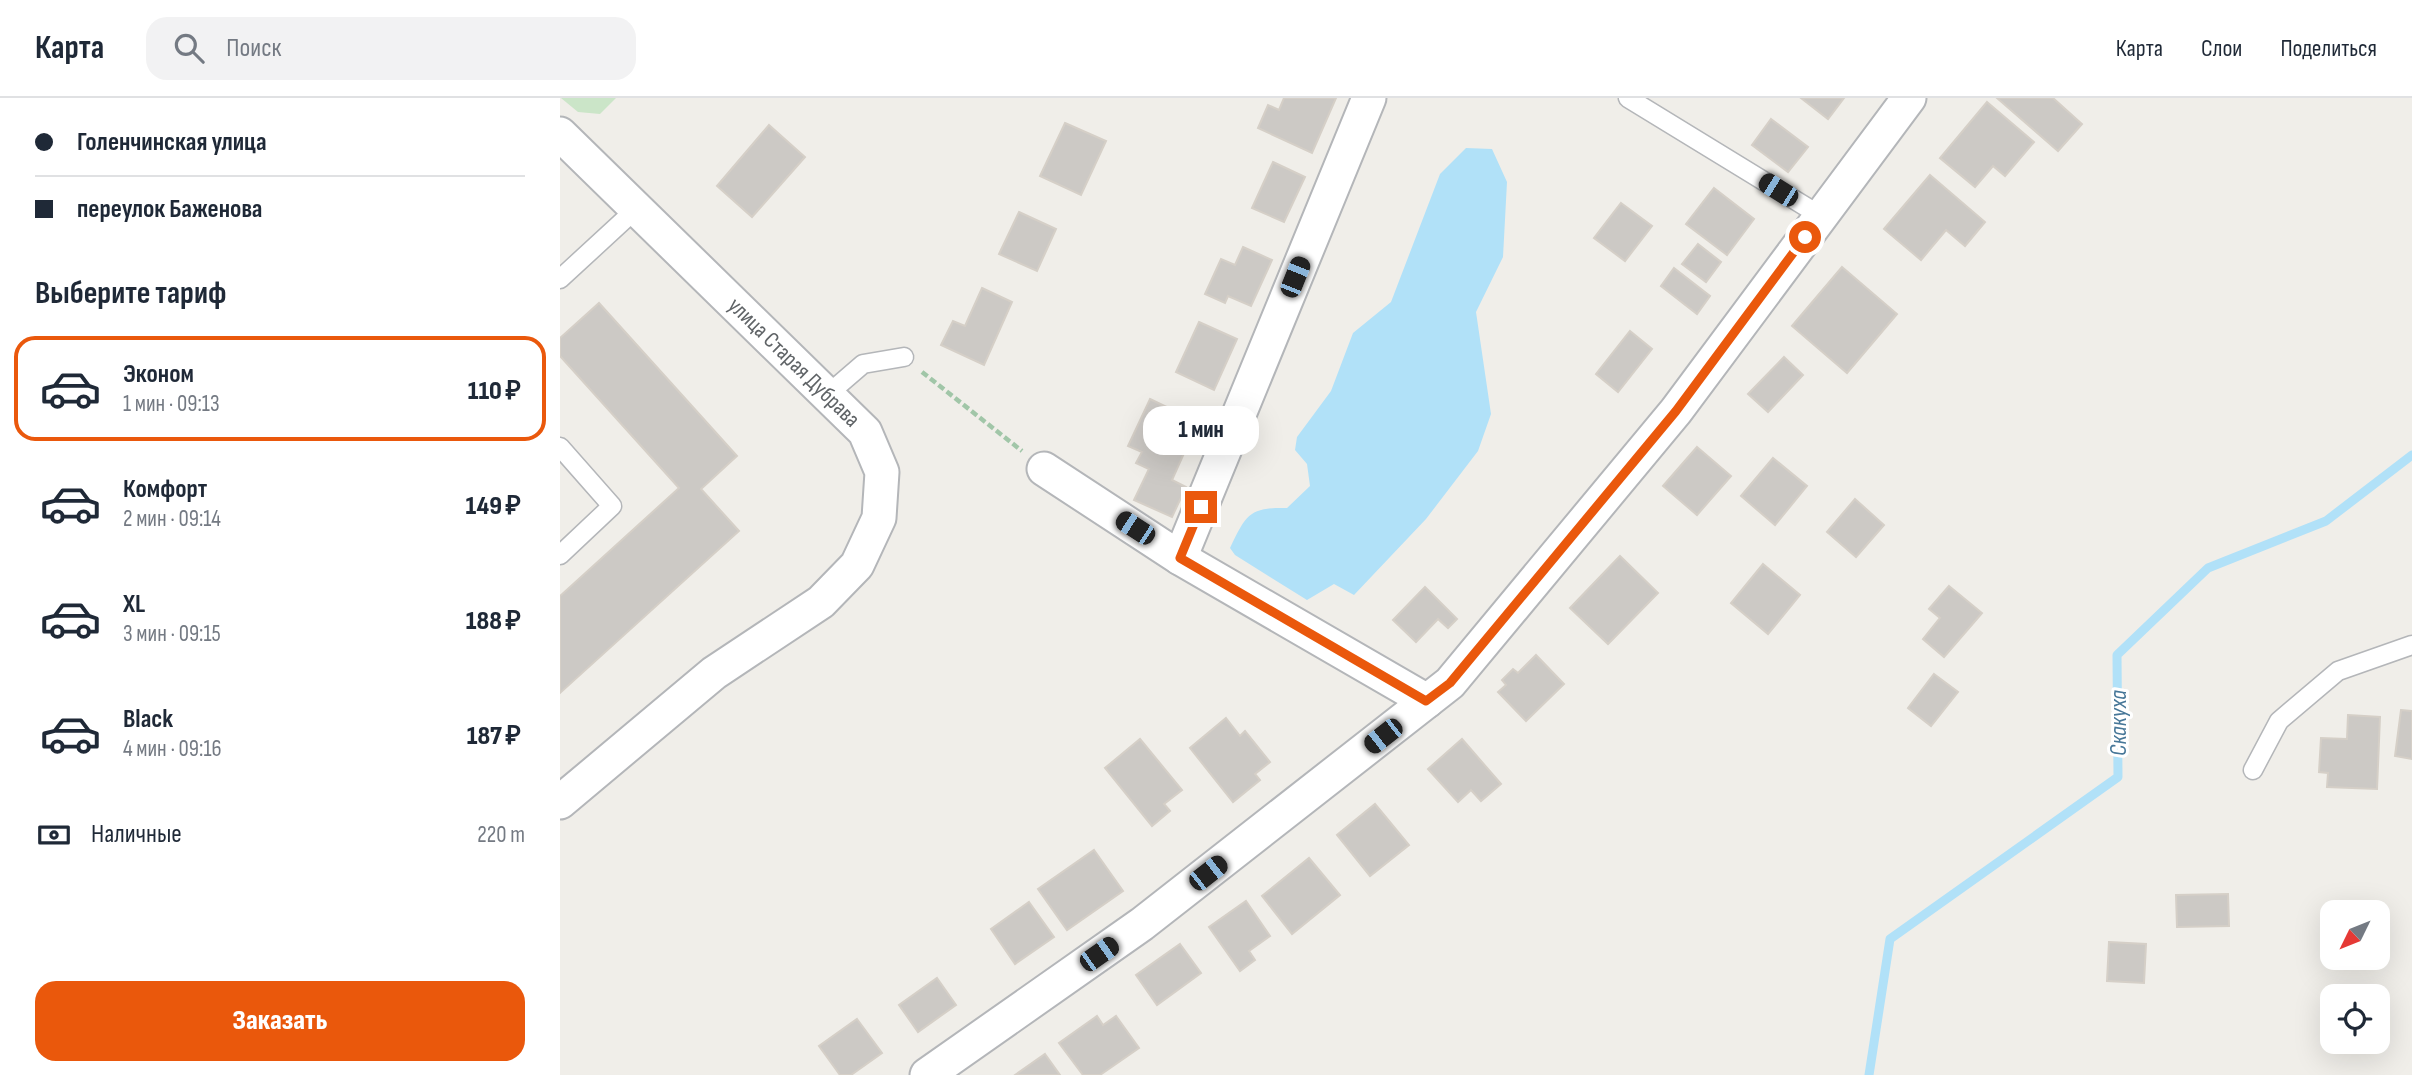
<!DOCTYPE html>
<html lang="ru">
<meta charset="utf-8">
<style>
body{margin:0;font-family:"Sofia Sans Condensed",sans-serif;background:#f2f2f3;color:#1f2937;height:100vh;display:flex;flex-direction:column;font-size:26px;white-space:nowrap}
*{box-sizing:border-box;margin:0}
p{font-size:23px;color:#747a83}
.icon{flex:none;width:38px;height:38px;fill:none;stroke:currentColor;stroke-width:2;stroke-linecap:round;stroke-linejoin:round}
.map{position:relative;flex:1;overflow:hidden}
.details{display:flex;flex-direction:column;background:#fff;width:560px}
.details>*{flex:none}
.guide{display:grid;align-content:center;height:154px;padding:0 35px;background:#fff}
.needle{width:46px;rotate:227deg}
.controls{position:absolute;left:1760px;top:802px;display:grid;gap:14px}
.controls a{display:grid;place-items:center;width:70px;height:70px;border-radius:14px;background:#fff;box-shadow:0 7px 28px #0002;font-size:35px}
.end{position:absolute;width:32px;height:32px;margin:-16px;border:9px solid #ea580c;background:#fff;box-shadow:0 0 0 4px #fff}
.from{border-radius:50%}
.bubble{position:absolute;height:49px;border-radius:21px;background:#fff;box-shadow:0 7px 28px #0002;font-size:23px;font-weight:800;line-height:49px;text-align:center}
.car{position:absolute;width:21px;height:42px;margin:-21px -10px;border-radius:9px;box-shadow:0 0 5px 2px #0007;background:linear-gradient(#222 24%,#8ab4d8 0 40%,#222 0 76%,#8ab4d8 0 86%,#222 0)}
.guide b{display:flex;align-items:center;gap:24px;height:66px;font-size:26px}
.guide b+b{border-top:2px solid #e0e1e3}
.guide i{width:18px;height:18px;background:#1f2937}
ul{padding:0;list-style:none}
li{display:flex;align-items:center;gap:21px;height:105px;margin:0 14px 10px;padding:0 21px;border:4px solid transparent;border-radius:21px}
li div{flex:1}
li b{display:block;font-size:26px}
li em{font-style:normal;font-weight:800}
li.current{border-color:#ea580c}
li>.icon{width:63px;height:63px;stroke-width:1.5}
h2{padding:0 35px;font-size:32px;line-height:84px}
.pay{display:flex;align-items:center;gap:18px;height:77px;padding:0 35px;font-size:26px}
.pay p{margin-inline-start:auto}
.button{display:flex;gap:14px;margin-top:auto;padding:14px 35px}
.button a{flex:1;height:80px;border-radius:21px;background:#ea580c;color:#fff;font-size:28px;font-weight:800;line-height:80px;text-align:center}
header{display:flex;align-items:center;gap:42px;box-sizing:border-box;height:98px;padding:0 35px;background:#fff;border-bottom:2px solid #e0e1e3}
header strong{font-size:33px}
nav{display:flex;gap:38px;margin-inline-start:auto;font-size:24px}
.search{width:490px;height:63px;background:#f2f2f3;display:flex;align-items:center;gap:18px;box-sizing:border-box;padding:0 24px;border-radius:21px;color:#747a83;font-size:26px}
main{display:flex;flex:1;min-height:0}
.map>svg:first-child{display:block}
.green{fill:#cbe5c8}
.water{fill:#b1e1f8}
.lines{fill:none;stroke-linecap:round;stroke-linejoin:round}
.stream{stroke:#b1e1f8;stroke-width:9}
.building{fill:#ccc9c5;stroke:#d5cfc7;stroke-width:2}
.lane-casing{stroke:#b4b6b9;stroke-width:21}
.street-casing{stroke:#b4b6b9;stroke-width:37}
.path{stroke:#a1c6a8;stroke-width:4.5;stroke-dasharray:7 3.5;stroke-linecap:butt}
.lane{stroke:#fff;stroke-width:18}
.street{stroke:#fff;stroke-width:33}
.route{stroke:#ea580c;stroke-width:9}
.labels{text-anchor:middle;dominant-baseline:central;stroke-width:6;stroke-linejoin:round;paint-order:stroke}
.street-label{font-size:23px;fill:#606467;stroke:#fff}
.water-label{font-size:24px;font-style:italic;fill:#477798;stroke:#fff}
</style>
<header>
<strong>Карта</strong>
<div class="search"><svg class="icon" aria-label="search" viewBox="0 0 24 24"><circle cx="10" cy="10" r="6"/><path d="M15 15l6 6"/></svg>Поиск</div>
<nav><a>Карта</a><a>Слои</a><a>Поделиться</a></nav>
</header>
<main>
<section class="details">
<div class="guide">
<b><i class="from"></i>Голенчинская улица</b>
<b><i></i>переулок Баженова</b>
</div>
<h2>Выберите тариф</h2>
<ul>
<li class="current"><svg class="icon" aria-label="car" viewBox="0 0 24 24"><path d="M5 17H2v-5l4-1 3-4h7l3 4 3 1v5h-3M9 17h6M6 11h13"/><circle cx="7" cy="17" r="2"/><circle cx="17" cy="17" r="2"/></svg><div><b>Эконом</b><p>1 мин · 09:13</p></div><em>110 ₽</em></li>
<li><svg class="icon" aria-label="car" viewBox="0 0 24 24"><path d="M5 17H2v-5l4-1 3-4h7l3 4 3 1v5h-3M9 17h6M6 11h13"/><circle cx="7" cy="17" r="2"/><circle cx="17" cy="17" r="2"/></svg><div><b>Комфорт</b><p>2 мин · 09:14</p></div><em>149 ₽</em></li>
<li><svg class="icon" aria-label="car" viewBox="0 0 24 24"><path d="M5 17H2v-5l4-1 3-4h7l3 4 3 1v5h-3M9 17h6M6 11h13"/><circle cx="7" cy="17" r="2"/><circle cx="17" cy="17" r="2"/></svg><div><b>XL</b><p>3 мин · 09:15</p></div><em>188 ₽</em></li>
<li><svg class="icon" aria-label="car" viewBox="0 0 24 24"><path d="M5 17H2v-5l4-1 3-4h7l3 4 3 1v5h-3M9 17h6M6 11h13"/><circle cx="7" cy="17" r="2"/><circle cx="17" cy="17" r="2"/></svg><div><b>Black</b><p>4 мин · 09:16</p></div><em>187 ₽</em></li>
</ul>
<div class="pay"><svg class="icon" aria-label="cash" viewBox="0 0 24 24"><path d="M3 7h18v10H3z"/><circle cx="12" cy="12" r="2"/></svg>Наличные<p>220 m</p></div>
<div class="button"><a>Заказать</a></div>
</section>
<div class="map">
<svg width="1852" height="977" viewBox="0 0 1852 977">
<rect width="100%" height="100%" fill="#f0eee9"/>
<!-- green -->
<polygon class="green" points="1,0 56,0 40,16 18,14"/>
<!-- water -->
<path class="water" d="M906,50L932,51L947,84L943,159L916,214L931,316L918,353L866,421L794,497L774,486L747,502L675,457L670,450C686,417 689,409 727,410L750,388L747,366L735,352L737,339L771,293L793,235L831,204L880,76Z"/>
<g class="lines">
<!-- stream -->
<polyline class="stream" points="1309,977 1330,841 1558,679 1557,557 1648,470 1766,423 1852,357"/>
</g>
<!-- building -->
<g class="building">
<polygon points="724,0 776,0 752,55 698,30 708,7 719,12"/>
<polygon points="1241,0 1284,0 1268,21"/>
<polygon points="1437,0 1493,0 1522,26 1498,53"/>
<polygon points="1427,4 1474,44 1445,78 1433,68 1415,89 1380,60"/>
<polygon points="1211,21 1248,49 1228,74 1192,47"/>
<polygon points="505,25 546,43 521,97 480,78"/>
<polygon points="209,27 245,59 192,119 157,88"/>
<polygon points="713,64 745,79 724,124 692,110"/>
<polygon points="1370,77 1425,124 1405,148 1386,132 1361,162 1324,131"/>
<polygon points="1154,90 1194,121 1167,157 1126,126"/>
<polygon points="1061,105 1092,128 1065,163 1034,140"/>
<polygon points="459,114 496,131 477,173 439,156"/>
<polygon points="1138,146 1161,164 1146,184 1122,166"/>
<polygon points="683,149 712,162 691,208 668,198 665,205 645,196 661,161 675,167"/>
<polygon points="1282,169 1337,216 1287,275 1232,228"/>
<polygon points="1114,170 1150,198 1137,216 1101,188"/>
<polygon points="422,190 452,204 424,267 381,247 393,223 405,228"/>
<polygon points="39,205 177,358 141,391 179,433 0,595 0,498 119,390 0,258 0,240"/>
<polygon points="639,224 677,241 654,292 616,274"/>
<polygon points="1070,233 1092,251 1058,294 1036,276"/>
<polygon points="1224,259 1243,277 1208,314 1188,296"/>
<polygon points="590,301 638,324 612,382 626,389 612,419 574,402 589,371 576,365 582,354 568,348"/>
<polygon points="1137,349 1171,378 1137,417 1103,388"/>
<polygon points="1213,360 1247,388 1215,427 1181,398"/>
<polygon points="1295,401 1324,427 1296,459 1267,434"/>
<polygon points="1060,458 1098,495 1048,546 1010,510"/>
<polygon points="1203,466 1240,497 1208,536 1171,505"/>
<polygon points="1389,488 1422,515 1384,559 1363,541 1380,520 1369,511"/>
<polygon points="865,489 897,521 888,530 878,521 856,544 833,522"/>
<polygon points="976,557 1004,586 966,623 938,594 946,587 942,582 953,571 958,575"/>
<polygon points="1374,576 1398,594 1371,628 1348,610"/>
<polygon points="1841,612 1852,613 1852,661 1835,658"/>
<polygon points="1788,617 1820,619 1817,691 1767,689 1768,675 1759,674 1761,640 1787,641"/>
<polygon points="666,620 680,638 685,633 710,664 695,676 700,682 673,704 630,650"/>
<polygon points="580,641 622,692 604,706 610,713 592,728 545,670"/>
<polygon points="902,641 941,686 921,703 911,692 898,704 868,671"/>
<polygon points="815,706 849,747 810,778 777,737"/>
<polygon points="534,752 563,793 507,832 478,791"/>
<polygon points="749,760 780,797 732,836 702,798"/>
<polygon points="1668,796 1669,828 1617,829 1616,797"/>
<polygon points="686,803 710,838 689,853 695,862 680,873 649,829"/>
<polygon points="469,804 494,839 455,866 431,831"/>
<polygon points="1549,844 1586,846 1584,885 1547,883"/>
<polygon points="620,846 641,875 597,907 576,877"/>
<polygon points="377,880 396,907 358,934 339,907"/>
<polygon points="537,918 543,927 556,918 579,950 540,977 523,977 499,945"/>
<polygon points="297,921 322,955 291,977 280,977 259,948"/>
<polygon points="485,956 500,977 455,977"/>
</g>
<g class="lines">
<defs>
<g id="lane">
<polyline points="1068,0 1261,118"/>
<polyline points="0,181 76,111"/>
<polyline points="267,297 303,266 344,259"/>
<polyline points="0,349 52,408 0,457"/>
<polyline points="1693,672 1719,623 1778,573 1852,547"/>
</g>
<g id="street">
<path id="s1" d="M0,36L305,334L322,374L319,420L297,467L261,504L154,575L0,704"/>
<polyline points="484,371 620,460 867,603"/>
<polyline points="620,460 809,0"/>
<polyline points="367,977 582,826 890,585 1116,313 1349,0"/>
</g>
</defs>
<!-- lane casing -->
<use href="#lane" class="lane-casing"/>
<!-- street casing -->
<use href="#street" class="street-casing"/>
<!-- path -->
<polyline class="path" points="362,274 462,353"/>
<!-- lane -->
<use href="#lane" class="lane"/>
<!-- street -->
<use href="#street" class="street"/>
</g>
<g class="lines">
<!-- route -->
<polyline class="route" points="641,409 620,460 866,603 890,585 1116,313 1245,139"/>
</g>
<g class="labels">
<!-- street labels -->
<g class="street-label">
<text stroke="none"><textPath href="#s1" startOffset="327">улица Старая Дубрава</textPath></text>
</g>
<!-- water labels -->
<g class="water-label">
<text transform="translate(1558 625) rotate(-90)">Скакуха</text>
</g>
</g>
</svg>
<div class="controls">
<a><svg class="needle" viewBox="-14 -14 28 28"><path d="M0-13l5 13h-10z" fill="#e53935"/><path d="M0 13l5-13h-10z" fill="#747a83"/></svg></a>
<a><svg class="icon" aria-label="locate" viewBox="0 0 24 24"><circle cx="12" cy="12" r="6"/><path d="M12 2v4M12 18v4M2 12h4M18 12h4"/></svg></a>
</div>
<i class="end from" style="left:1245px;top:139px"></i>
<i class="end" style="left:641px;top:409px"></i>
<div class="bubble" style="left:583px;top:308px;width:116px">1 мин</div>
<i class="car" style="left:1218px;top:92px;rotate:302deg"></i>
<i class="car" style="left:735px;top:179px;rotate:22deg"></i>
<i class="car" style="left:575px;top:430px;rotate:303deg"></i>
<i class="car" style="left:823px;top:638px;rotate:232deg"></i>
<i class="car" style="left:648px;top:775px;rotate:52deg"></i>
<i class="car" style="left:539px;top:856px;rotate:55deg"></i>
</div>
</main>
